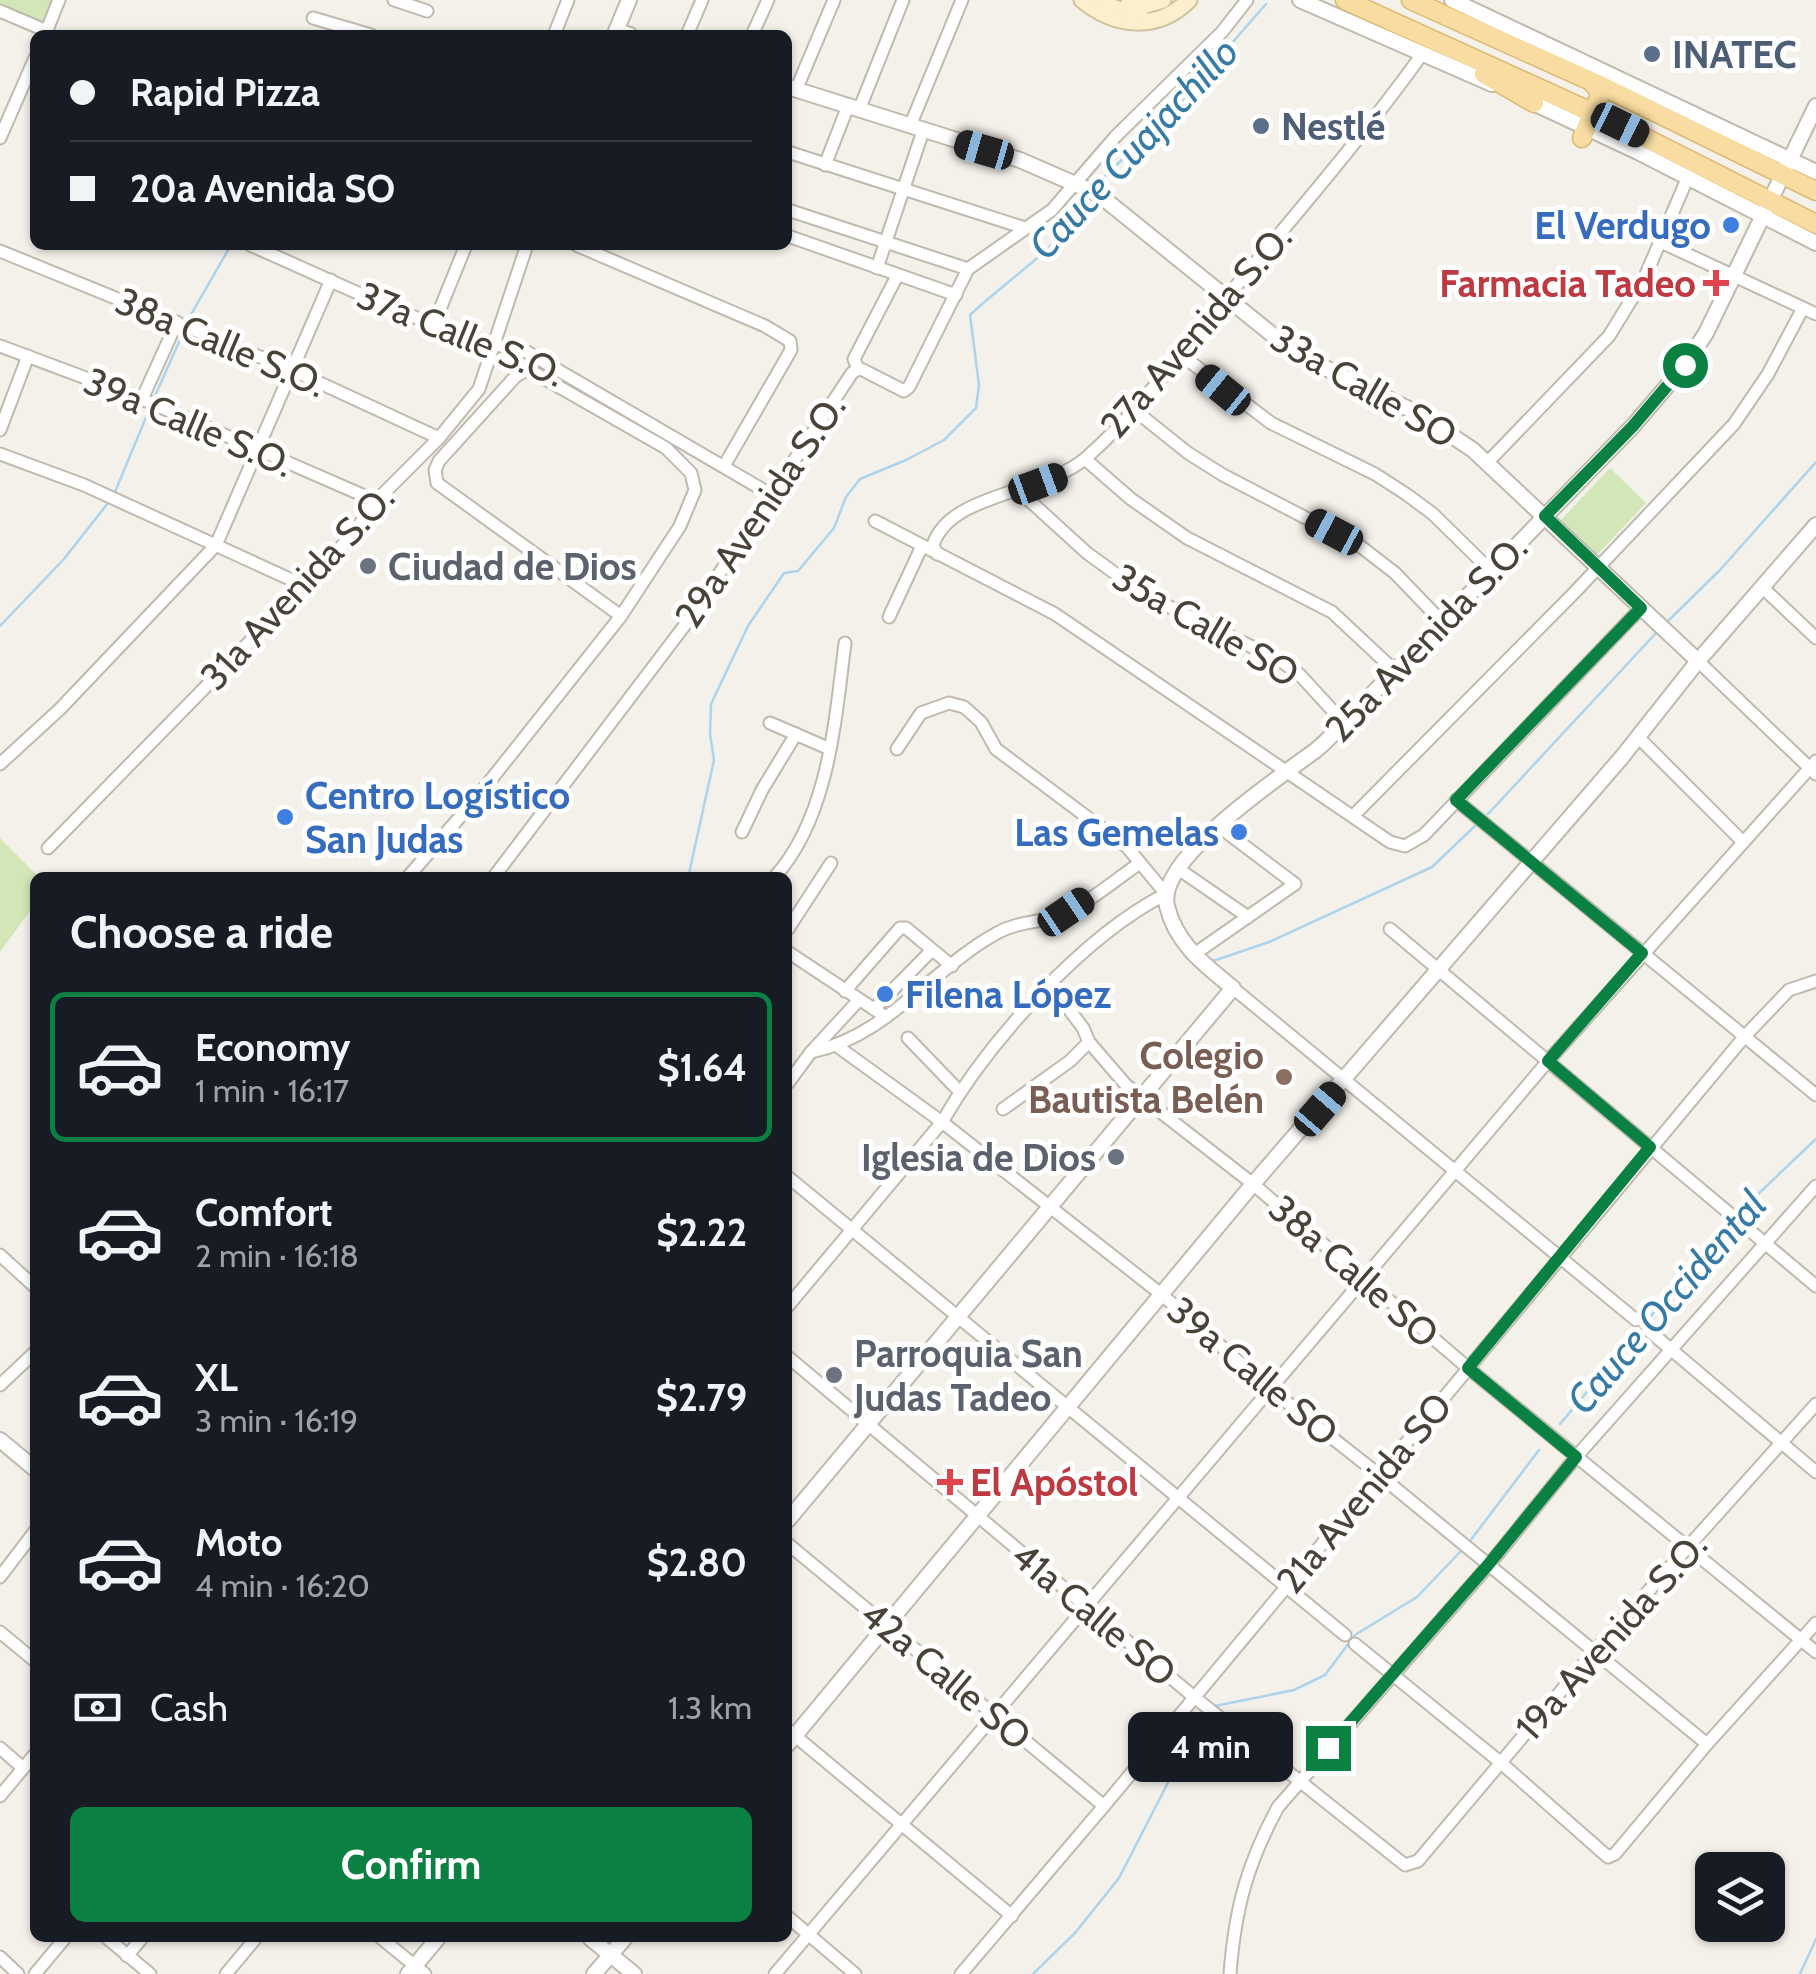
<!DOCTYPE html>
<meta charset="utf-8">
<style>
body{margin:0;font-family:Cabin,sans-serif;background:#20242c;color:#f1f3f6;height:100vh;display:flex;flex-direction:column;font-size:38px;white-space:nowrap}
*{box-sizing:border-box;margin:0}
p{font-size:32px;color:#9ea1a6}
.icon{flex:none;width:55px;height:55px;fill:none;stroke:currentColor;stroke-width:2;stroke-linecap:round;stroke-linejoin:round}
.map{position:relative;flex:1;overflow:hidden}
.details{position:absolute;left:30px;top:872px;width:762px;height:1070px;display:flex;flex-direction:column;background:#171b24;border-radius:15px;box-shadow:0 2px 8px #0004}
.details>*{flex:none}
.banner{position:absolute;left:30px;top:30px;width:762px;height:220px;border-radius:15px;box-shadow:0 2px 8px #0004;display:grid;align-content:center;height:220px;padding:0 40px;background:#171b24}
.buttons{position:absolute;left:1695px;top:1852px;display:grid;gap:20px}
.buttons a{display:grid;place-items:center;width:90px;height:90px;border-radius:15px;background:#171b24;box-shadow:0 2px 8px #0004;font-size:50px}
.end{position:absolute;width:45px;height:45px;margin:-22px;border:12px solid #0b8043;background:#fff;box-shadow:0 0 0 5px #fff}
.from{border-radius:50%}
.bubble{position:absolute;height:70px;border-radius:15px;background:#171b24;box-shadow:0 2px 8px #0004;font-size:32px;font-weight:800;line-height:70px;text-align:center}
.car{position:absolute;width:30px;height:60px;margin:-30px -15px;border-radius:12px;box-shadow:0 0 8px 2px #0007;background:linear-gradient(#222 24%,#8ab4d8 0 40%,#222 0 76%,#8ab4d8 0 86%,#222 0)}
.banner b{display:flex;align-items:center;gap:35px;height:95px;font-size:38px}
.banner b+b{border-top:2px solid #363941}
.banner i{width:25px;height:25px;background:#f1f3f6}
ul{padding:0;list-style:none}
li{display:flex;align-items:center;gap:30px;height:150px;margin:0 20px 15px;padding:0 20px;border:5px solid transparent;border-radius:15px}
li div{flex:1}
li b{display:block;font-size:38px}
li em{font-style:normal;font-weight:800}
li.selected{border-color:#0b8043}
li>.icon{width:90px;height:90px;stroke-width:1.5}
h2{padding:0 40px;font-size:45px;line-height:120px}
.pay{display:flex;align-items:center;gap:25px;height:110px;padding:0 40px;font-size:38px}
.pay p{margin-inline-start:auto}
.primary-button{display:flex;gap:20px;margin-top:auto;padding:20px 40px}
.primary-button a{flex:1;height:115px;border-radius:15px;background:#0b8043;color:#fff;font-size:40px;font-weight:800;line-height:115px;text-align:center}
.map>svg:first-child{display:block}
.green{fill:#d2e6b7}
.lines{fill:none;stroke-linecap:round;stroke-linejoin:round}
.stream{stroke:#acd4ec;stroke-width:2.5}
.minor-casing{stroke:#c0b9ae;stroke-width:15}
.tertiary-casing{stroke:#c0b9ae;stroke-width:18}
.secondary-casing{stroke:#d1c29e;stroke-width:19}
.primary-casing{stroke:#ddb971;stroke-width:21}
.minor{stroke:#fff;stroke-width:11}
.tertiary{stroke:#fff;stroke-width:14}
.secondary{stroke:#fbefce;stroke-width:15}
.primary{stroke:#f8dca1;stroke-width:18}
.route{stroke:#0b8043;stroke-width:12}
.service-dot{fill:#5c6f8a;stroke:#fff;stroke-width:4}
.shop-dot{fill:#3f7fe0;stroke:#fff;stroke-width:4}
.health-dot{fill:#e0444e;stroke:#fff;stroke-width:4}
.worship-dot{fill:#6b7280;stroke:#fff;stroke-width:4}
.education-dot{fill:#8d6e63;stroke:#fff;stroke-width:4}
.labels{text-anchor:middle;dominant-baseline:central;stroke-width:10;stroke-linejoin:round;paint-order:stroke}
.service-label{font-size:38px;font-weight:bold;fill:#4e5e75;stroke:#fff;text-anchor:start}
.shop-label{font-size:38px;font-weight:bold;fill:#366cbe;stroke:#fff;text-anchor:end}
.health-label{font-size:38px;font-weight:bold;fill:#be3a42;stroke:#fff;text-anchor:end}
.street-label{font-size:38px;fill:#484239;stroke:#fff}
.worship-label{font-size:38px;font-weight:bold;fill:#5b616d;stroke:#fff;text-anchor:start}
.education-label{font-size:38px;font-weight:bold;fill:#785e54;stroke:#fff;text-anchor:end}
.water-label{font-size:40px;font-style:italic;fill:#367aa6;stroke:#fff}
</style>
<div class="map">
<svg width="1816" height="1974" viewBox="0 0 1816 1974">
<rect width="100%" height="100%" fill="#f4f1eb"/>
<!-- green -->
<g class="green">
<polygon points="0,0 53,0 42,25 0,7"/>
<polygon points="1610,468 1646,503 1596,556 1561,520"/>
<polygon points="0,838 39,877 35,878 35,904 0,952"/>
</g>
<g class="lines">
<!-- stream -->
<g class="stream">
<polyline points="1095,186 1177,106 1266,4"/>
<polyline points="189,318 231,245"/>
<polyline points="155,396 183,333"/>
<polyline points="115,492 149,410"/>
<polyline points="1666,623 1720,570 1816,462"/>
<polyline points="0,626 64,559 108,503"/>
<polyline points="1488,814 1657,632"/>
<path d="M688,878L714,760L710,734L711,704L748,626L784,573L798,571L834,528L846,497L860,479L906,460L944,440L976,408L979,385L970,315C1010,277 1062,247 1088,198"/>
<polyline points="1213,961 1269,942 1432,867 1476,825"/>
<polyline points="1738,1213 1816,1139"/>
<polyline points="1560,1424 1729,1223"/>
<polyline points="1470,1541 1539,1450"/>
<polyline points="1215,1706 1294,1690 1325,1675 1355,1635 1417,1597 1461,1551"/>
<polyline points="1033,1974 1075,1933 1119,1878 1194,1732 1206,1716"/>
<polyline points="1800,1974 1816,1939"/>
</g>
<defs>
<g id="minor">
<polyline points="394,0 427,11"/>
<polyline points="0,11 47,31"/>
<polyline points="313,18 371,35"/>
<polyline points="45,35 59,0"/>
<polyline points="554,35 568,0"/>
<polyline points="687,35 702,0"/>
<polyline points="752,35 768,0"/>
<polyline points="796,90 834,0"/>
<polyline points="859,110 903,0"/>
<polyline points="910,126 962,0"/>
<polyline points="0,138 35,58"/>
<polyline points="788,152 1025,228"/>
<polyline points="825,165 848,106"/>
<polyline points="788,210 968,269"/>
<polyline points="788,236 956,295"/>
<polyline points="1661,242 1816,314"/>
<path d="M250,245C337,282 435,334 527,352L770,494"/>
<polyline points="576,245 765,326 790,341 791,350 724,466"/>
<polyline points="0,251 292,370 439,438"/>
<polyline points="877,268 923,131"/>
<polyline points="434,324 466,245"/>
<polyline points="0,346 142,399 376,501"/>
<polyline points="1181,355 1271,423 1375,474 1406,494 1433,514 1493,573"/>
<polyline points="858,369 854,359 897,276"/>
<polyline points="142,399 177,322"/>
<polyline points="1133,409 1188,453 1223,475 1360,546 1395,573 1443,623"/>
<polyline points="0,430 28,356"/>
<polyline points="0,454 84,485 305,586"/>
<polyline points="1085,459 1131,499 1187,538 1332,612 1394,670"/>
<polyline points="1487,463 1609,336 1644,279 1688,177"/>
<polyline points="1019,491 1087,553 1145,595 1281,661 1300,675 1344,723"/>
<polyline points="875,521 1055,614 1390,842 1405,846 1424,835 1641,608"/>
<path d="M937,554L933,545C950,492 1046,494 1087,457C1140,410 1182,351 1227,297C1294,216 1362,138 1423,53"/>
<polyline points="1763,588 1816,638"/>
<polyline points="889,617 922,546"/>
<polyline points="1698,661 1816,774"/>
<polyline points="770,723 830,749"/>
<polyline points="1638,737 1742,841"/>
<polyline points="0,764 60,709 216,545 331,280"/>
<polyline points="1456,800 1816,1095"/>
<polyline points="1354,815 1574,593 1734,424 1768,374 1803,308"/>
<polyline points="742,832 762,790 796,734"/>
<polyline points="48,848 316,574 352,535 376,501 439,438 479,389 527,245"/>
<polyline points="1180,870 1248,917"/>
<polyline points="407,878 478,796 621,616 680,526 695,490 691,473 666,448 533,372 524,371 515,377 439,461 435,470 437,483 621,616"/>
<polyline points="493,878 688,621 852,373 858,369 863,370 904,391 909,387 968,269 1052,210 1116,136 1222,32 1247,0"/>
<path d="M774,878C829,817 835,721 845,643"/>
<polyline points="788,929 831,863"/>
<polyline points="1390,929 1816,1286"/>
<polyline points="788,952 886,1017"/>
<polyline points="1193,955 1295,884 1217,825"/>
<polyline points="1051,985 1083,1028 1089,1042 1126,1085 1253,1184 1468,1368 1816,1652"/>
<polyline points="1233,988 1636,1320"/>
<polyline points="845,991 900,928 906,928 952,966"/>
<polyline points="874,1009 932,950"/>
<polyline points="908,1038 960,1092"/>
<polyline points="837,1046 942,1122 1161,1294 1270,1389 1378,1474 1707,1744"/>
<path d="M811,1052C886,1037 933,968 997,933C1018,921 1041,923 1063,914C1090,902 1115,880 1140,863"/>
<polyline points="788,1083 811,1052 859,1000"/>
<polyline points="1003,1109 1070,1061 1089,1042"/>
<polyline points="788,1177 1345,1635"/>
<polyline points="0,1255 35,1287"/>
<path d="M788,1306L942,1122C988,1042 1083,936 1166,894L1127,847L996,749L981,722L964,707L949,703L921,713L897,749"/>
<polyline points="1648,1330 1816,1472"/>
<polyline points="788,1357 1194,1697 1405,1865 1418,1861 1593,1653 1816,1404"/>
<polyline points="0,1385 35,1352"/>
<polyline points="788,1544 1104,1806"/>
<polyline points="0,1577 35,1531"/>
<polyline points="0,1632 35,1661"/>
<polyline points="1355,1644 1500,1762 1608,1857 1615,1854 1707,1744 1816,1623"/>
<polyline points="788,1730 1012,1916"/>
<polyline points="0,1748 23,1768"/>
<polyline points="0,1796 35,1754"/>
<polyline points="788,1917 855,1974"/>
<polyline points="107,1938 150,1974"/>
<polyline points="381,1938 425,1974"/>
<polyline points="127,1956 142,1938"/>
<polyline points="0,1957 18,1974"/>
<polyline points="35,1974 65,1938"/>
<polyline points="226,1974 256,1938"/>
<polyline points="775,1974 1548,1061 1816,761"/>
<polyline points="961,1974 1104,1806 1745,1036 1789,990 1816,981"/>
<path d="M1230,1974C1235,1909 1247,1864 1278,1807L1489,1565L1576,1457L1816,1186"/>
</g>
<g id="tertiary">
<polyline points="629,0 616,31 630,35"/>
<polyline points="1300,0 1492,84"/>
<polyline points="1452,0 1816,172"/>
<polyline points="788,87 1020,160 1098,194 1295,353 1421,415 1473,450 1698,661"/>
<polyline points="1525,99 1638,152 1816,243"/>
<polyline points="0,1440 35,1469"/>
<path d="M788,1520L1233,988C1205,965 1176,944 1167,906C1155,859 1283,775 1316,750C1326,742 1335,732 1344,723L1633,426L1685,365L1706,333L1816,106"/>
<polyline points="788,1744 1253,1184 1622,757 1698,661 1816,525"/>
<polyline points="590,1938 634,1974"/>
<polyline points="408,1974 438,1938"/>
<polyline points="594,1974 625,1938"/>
</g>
<g id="secondary">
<path d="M1082,0C1115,27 1157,32 1189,0"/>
<polyline points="1102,0 1114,8 1140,14"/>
<polyline points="1128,5 1146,5 1163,0"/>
</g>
<g id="primary">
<polyline points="1345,0 1620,125 1816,224"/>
<polyline points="1411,0 1602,86 1816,191"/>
<polyline points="1484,74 1534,103"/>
<polyline points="1582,138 1601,93 1592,82"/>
</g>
</defs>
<!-- minor casing -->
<use href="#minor" class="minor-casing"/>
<!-- tertiary casing -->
<use href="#tertiary" class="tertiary-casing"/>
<!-- secondary casing -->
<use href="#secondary" class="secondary-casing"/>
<!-- primary casing -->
<use href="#primary" class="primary-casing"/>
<!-- minor -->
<use href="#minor" class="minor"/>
<!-- tertiary -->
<use href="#tertiary" class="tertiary"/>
<!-- secondary -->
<use href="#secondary" class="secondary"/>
<!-- primary -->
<use href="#primary" class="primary"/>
</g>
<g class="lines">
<!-- route -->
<polyline class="route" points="1328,1748 1488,1565 1576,1457 1468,1368 1650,1147 1548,1061 1642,953 1456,800 1641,608 1545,516 1633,426 1685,365"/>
</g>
<!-- markers -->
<g class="service-dot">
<circle cx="1652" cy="54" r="10"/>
<circle cx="1261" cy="126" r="10"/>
</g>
<g class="shop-dot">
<circle cx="1731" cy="225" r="10"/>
<circle cx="285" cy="817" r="10"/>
<circle cx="1239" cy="832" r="10"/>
<circle cx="885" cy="994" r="10"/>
</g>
<g class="health-dot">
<path d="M1711 268h10v10h10v10h-10v10h-10v-10h-10v-10h10z"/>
<path d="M945 1467h10v10h10v10h-10v10h-10v-10h-10v-10h10z"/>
</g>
<g class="worship-dot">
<circle cx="368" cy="566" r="10"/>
<circle cx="1116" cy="1157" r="10"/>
<circle cx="834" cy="1375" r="10"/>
</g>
<circle class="education-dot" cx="1284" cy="1077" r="10"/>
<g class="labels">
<!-- service labels -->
<g class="service-label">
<text x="1672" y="54">INATEC</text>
<text x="1281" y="126">Nestlé</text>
</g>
<!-- shop labels -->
<g class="shop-label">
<text x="1711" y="225">El Verdugo</text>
<text x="305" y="795" text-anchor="start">Centro Logístico<tspan x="305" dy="44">San Judas</tspan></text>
<text x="1219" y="832">Las Gemelas</text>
<text x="905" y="994" text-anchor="start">Filena López</text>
</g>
<!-- health labels -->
<g class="health-label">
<text x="1696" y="283">Farmacia Tadeo</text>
<text x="970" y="1482" text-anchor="start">El Apóstol</text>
</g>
<!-- street labels -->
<g class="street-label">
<text transform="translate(1196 331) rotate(-49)">27a Avenida S.O.</text>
<text transform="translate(461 334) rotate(22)">37a Calle S.O.</text>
<text transform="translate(221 342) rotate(23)">38a Calle S.O.</text>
<text transform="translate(1364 386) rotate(30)">33a Calle SO</text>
<text transform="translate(189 422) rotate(23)">39a Calle S.O.</text>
<text transform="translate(760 511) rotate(-56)">29a Avenida S.O.</text>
<text transform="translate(297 587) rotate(-47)">31a Avenida S.O.</text>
<text transform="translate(1206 625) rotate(30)">35a Calle SO</text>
<text transform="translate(1426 638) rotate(-46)">25a Avenida S.O.</text>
<text transform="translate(1354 1271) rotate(41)">38a Calle SO</text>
<text transform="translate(1253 1371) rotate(40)">39a Calle SO</text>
<text transform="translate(1364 1493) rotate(-50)">21a Avenida SO</text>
<text transform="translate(1094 1614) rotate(40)">41a Calle SO</text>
<text transform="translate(1611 1636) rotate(-48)">19a Avenida S.O.</text>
<text transform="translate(946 1675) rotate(40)">42a Calle SO</text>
</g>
<!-- worship labels -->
<g class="worship-label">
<text x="388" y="566">Ciudad de Dios</text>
<text x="1096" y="1157" text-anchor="end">Iglesia de Dios</text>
<text x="854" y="1353">Parroquia San<tspan x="854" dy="44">Judas Tadeo</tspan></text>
</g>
<!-- education labels -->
<g class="education-label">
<text x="1264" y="1055">Colegio<tspan x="1264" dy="44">Bautista Belén</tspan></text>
</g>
<!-- water labels -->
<g class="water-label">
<text transform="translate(1133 148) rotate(-47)">Cauce Cuajachillo</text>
<text transform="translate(1666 1302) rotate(-49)">Cauce Occidental</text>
</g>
</g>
</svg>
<div class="buttons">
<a><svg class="icon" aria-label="layers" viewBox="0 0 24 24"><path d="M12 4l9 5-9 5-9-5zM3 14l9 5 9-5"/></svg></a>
</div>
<i class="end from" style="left:1685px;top:365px"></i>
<i class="end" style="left:1328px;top:1748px"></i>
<div class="bubble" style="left:1128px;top:1712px;width:165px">4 min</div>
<i class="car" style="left:1620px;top:125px;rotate:116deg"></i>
<i class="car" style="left:984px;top:150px;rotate:286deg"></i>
<i class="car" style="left:1223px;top:390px;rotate:309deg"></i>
<i class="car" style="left:1038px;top:484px;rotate:70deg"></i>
<i class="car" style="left:1334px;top:532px;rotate:298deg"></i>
<i class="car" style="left:1066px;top:912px;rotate:56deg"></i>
<i class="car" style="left:1320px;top:1109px;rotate:41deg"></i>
<div class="banner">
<b><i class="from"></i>Rapid Pizza</b>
<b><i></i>20a Avenida SO</b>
</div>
<section class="details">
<h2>Choose a ride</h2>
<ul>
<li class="selected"><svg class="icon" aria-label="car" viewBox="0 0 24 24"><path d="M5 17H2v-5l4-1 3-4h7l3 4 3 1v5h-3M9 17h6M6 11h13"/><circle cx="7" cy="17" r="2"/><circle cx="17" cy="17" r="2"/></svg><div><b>Economy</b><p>1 min · 16:17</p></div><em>$1.64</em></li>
<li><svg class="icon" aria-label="car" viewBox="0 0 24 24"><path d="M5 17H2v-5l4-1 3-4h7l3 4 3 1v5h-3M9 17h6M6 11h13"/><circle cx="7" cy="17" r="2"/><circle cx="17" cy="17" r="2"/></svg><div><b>Comfort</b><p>2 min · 16:18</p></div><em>$2.22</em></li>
<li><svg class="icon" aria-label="car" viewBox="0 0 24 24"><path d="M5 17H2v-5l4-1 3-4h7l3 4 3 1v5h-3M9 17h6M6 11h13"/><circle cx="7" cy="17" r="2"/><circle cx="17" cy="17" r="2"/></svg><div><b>XL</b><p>3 min · 16:19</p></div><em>$2.79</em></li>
<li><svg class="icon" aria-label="car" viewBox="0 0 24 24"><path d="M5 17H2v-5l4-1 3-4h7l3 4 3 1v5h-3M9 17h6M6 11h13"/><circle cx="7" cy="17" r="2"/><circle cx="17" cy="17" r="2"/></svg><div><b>Moto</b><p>4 min · 16:20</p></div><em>$2.80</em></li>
</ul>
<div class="pay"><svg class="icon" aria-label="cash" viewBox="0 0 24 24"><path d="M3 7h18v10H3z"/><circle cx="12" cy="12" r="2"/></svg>Cash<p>1.3 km</p></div>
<div class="primary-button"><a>Confirm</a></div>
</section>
</div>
